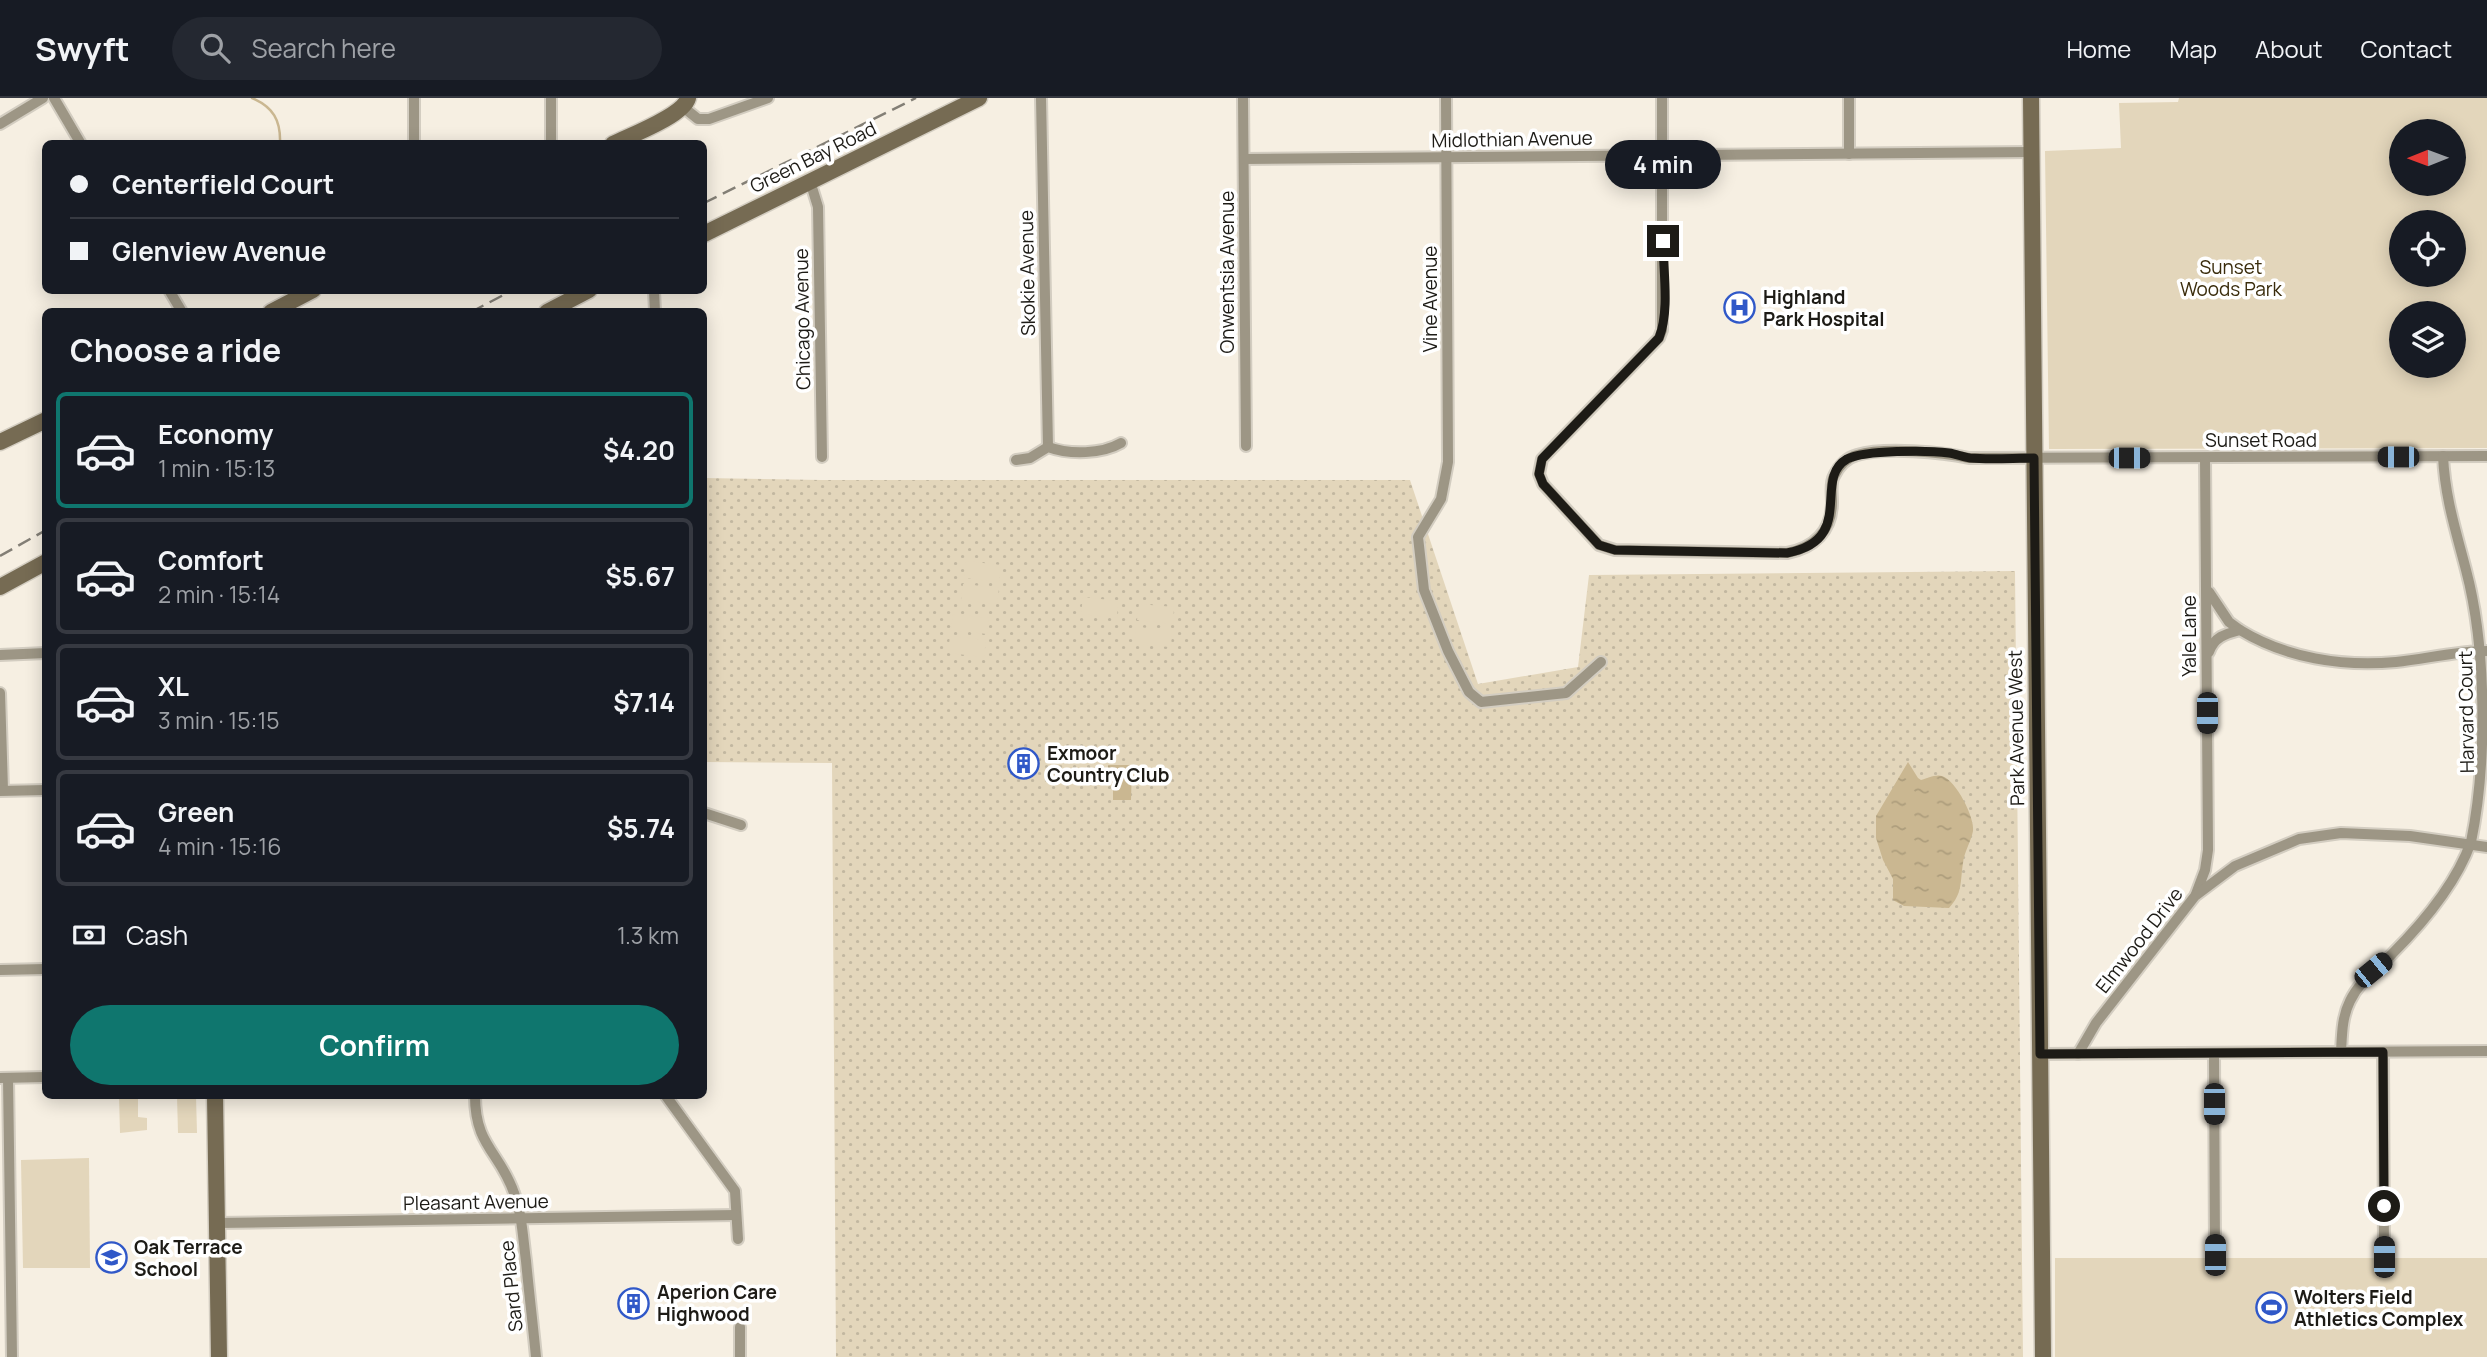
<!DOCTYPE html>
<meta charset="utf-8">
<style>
body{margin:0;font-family:Manrope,sans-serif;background:#242831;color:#f1f3f6;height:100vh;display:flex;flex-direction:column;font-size:26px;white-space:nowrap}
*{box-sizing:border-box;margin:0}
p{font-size:23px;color:#9ea1a6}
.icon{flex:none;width:38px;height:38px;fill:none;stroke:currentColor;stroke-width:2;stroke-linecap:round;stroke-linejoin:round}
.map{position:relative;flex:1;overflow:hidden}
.drawer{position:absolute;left:42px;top:210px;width:665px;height:791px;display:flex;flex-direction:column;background:#171b24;border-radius:10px;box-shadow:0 4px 18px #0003}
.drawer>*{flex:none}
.top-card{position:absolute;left:42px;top:42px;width:665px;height:154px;border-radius:10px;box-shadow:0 4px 18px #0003;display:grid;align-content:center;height:154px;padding:0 28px;background:#171b24}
.needle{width:46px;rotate:269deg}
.buttons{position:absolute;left:2389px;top:21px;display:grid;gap:14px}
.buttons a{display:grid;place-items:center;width:77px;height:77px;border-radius:50%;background:#171b24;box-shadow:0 4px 18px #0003;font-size:35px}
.end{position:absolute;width:32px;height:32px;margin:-16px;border:9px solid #1d1b16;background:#fff;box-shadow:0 0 0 4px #fff}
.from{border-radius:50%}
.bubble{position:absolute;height:49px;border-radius:24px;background:#171b24;box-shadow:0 4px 18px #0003;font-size:23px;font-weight:700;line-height:49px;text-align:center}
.car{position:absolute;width:21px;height:42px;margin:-21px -10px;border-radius:9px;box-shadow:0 0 5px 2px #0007;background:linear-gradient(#222 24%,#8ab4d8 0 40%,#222 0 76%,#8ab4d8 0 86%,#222 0)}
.top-card b{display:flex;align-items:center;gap:24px;height:66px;font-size:26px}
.top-card b+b{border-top:2px solid #363941}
.top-card i{width:18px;height:18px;background:#f1f3f6}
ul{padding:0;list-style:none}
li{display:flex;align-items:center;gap:21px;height:116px;margin:0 14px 10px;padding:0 14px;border:4px solid #363941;border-radius:10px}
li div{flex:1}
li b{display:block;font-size:26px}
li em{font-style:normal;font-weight:700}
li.on{border-color:#0f766e}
li>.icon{width:63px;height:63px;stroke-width:1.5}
h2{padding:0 28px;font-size:32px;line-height:84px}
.pay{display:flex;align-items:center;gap:18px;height:77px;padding:0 28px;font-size:26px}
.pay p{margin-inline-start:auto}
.primary-button{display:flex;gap:14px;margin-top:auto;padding:14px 28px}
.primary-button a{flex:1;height:80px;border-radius:42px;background:#0f766e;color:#fff;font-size:28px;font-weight:700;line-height:80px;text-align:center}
header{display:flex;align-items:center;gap:42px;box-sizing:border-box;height:98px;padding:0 35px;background:#171b24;border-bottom:2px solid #363941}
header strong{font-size:33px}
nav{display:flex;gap:38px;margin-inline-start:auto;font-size:24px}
.search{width:490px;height:63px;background:#242831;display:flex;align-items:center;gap:18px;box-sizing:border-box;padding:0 24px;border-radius:38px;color:#9ea1a6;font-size:26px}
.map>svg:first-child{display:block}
.grass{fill:url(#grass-dots)}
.park{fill:#e3d6bb;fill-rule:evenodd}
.water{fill:url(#water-ripples)}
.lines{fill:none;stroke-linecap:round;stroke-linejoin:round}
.stream{stroke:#cab791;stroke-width:2.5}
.street-casing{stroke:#d3cdc1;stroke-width:14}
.secondary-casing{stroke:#d3cdc1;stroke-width:19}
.street{stroke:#9d9685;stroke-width:10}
.secondary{stroke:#766b53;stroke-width:16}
.rail{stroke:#837f76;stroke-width:2.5;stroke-dasharray:14 7;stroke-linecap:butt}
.route{stroke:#1d1b16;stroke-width:9}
.labels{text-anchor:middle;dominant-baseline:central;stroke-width:7;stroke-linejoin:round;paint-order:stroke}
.street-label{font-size:19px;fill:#1d1b16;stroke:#fff}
.park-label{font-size:19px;fill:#3a2c0c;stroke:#fff}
.poi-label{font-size:19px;font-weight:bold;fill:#1d1b16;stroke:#fff;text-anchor:start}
</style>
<header>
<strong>Swyft</strong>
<div class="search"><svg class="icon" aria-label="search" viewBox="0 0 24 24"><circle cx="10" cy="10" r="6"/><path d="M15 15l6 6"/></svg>Search here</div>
<nav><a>Home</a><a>Map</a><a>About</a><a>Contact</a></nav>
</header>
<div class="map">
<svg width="2487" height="1259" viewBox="0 0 2487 1259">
<defs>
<pattern id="grass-dots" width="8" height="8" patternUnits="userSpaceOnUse" patternTransform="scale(1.75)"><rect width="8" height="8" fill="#e3d6bb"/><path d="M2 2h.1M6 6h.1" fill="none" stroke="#c2b7a0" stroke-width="1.8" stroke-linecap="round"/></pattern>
<pattern id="water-ripples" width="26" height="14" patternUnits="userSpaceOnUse" patternTransform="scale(1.75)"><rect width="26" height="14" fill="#cab791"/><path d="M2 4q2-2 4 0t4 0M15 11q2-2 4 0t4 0" fill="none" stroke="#ad9d7c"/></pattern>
</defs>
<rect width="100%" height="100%" fill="#f6efe2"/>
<!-- grass -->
<polygon class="grass" points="704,380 821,382 1410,382 1478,586 1578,569 1589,477 2015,473 2023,1259 836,1259 832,665 704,664"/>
<!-- park -->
<g class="park">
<path d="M2179,0H2487V350L2049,351L2045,53L2121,50L2119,5L2178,4ZM2401,33H2454V86H2401ZM2401,124H2454V177H2401ZM2401,215H2454V268H2401Z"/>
<polygon points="966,463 1001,467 999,484 964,480"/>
<polygon points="963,486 999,490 997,506 961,502"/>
<polygon points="1083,499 1118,503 1117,520 1081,516"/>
<polygon points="1139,506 1174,509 1173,526 1137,522"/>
<polygon points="953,516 989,520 987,536 951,532"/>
<polygon points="1136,529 1172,532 1171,549 1135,546"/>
<polygon points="950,538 986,542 984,559 948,555"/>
<polygon points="119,998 138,998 138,1019 147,1020 147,1032 120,1035"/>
<polygon points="177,998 196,998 197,1035 178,1035"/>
<polygon points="89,1060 90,1170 23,1170 21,1062"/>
<rect x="2055" y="1160" width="432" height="99"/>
</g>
<!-- water -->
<g class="water">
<path d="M1908,664L1918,680L1921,682C1927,680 1936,676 1942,678C1956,682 1975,720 1973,733C1971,744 1964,754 1963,765C1960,784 1963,795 1949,810L1904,808L1893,802V781L1883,762L1876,740V718Z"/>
<polygon points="1108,667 1132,667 1131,702 1113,702 1113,675 1108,675"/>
</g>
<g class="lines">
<!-- stream -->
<path class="stream" d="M252,0C273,9 281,22 280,46"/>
<defs>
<g id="street">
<polyline points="54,0 81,46"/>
<polyline points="414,0 414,46"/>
<polyline points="1041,0 1048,349"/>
<polyline points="1243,0 1246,348"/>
<polyline points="1446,0 1448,364 1441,401 1418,439 1424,492 1448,553 1469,594 1481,604 1566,595 1601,564"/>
<path d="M1662,0V232L1659,240L1542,361L1539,376L1543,386L1599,447L1615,452L1787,455C1814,450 1832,433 1832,404C1832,396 1830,385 1834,378C1839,368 1846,360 1857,357C1884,349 1942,354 1969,360L2487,358"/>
<polyline points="1849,0 1849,56"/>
<polyline points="683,9 698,21 709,21 768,0"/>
<polyline points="0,26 43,0"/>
<polyline points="551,46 551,0"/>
<polyline points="1244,61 2031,54"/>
<polyline points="810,83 818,109 822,359"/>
<polyline points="169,192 182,214"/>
<polyline points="654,192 655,214"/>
<path d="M1016,362L1030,360L1048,349C1070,357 1102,356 1121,345"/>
<polyline points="2209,494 2229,524 2240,532"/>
<path d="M2209,554C2214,539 2225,536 2240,532C2286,560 2342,569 2396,564C2426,561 2456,553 2487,553"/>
<polyline points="0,557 46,555"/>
<polyline points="0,595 3,692"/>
<polyline points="0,693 46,692"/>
<polyline points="704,715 741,727"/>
<polyline points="2196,796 2205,772 2208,752 2205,360"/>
<polyline points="0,872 46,871"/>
<path d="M2341,954C2342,936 2342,919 2350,903C2360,882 2377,872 2392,856C2423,825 2456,786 2471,744C2487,666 2487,551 2466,472C2456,433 2445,400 2443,358"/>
<polyline points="2383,954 2384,1159"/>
<polyline points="2214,955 2215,1157"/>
<polyline points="2040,956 2487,953"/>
<polyline points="2078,956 2096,925 2195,798 2235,768 2299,741 2341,735 2410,738 2487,749"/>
<polyline points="0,980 46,979"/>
<polyline points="8,980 12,1259"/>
<path d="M475,998C475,1048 500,1054 514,1095C522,1116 523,1140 526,1163C529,1195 533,1227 536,1259"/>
<polyline points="666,998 735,1093 738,1141"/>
<polyline points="217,1125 736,1117"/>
<polyline points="740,1259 740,1229"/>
</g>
<g id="secondary">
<polyline points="2031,0 2043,1259"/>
<path d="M613,46C631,37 683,18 688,0"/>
<polyline points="704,136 979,0"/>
<polyline points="271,214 313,192"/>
<polyline points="547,214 589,192"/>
<polyline points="0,344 46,322"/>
<polyline points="0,489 46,464"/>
<polyline points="215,998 219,1259"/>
</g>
</defs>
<!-- street casing -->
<use href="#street" class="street-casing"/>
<!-- secondary casing -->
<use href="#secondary" class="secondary-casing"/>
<!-- street -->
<use href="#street" class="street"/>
<!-- secondary -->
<use href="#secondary" class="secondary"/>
<!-- rail -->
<g class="rail">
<polyline points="704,105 916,0"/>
<polyline points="471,214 513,192"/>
<polyline points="0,458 46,432"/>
</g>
</g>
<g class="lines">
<!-- route -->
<path class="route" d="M1663,143C1663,173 1670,212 1659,240L1542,361L1539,376L1543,386L1599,447L1615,452L1787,455C1857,442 1812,381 1847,361C1865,352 1928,352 1949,355C1956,356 1963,359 1970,360C1991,362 2013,360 2034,360L2040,956L2383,954L2384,1108"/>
</g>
<!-- icons -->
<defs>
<symbol id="hospital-ring" viewBox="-11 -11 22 22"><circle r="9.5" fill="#fff" stroke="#3058c8" stroke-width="1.5"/><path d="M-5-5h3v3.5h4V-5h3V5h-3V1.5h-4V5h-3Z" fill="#3058c8"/></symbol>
<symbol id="building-ring" viewBox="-11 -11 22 22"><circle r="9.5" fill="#fff" stroke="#3058c8" stroke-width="1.5"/><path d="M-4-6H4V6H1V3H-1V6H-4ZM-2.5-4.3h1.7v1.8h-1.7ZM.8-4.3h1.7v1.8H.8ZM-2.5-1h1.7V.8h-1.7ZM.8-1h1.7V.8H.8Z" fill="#3058c8"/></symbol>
<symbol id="school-ring" viewBox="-11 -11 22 22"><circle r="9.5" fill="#fff" stroke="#3058c8" stroke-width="1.5"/><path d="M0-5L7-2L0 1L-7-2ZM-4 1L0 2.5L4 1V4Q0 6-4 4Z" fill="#3058c8"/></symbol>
<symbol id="stadium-ring" viewBox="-11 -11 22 22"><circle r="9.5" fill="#fff" stroke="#3058c8" stroke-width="1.5"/><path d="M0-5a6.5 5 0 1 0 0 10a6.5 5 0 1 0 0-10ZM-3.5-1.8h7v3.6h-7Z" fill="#3058c8"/></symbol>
</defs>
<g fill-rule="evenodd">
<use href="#hospital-ring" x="1722" y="192" width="35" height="35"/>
<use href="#building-ring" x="1006" y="648" width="35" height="35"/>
<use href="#school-ring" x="94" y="1142" width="35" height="35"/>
<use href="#building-ring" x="616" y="1188" width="35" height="35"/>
<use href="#stadium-ring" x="2254" y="1192" width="35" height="35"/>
</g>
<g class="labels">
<!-- street labels -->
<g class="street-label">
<text transform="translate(1512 41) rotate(-1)">Midlothian Avenue</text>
<text transform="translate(813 59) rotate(-26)">Green Bay Road</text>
<text transform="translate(1227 174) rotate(-90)">Onwentsia Avenue</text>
<text transform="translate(1027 175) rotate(-91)">Skokie Avenue</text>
<text transform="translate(1430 201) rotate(-90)">Vine Avenue</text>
<text transform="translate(802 221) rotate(-91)">Chicago Avenue</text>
<text x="2261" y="342">Sunset Road</text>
<text transform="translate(2189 538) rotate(-90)">Yale Lane</text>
<text transform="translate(2466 614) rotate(-91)">Harvard Court</text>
<text transform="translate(2016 630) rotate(-91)">Park Avenue West</text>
<text transform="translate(2139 842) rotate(-52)">Elmwood Drive</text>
<text transform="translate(476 1104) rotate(-1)">Pleasant Avenue</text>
<text transform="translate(511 1188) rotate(-96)">Sard Place</text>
</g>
<!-- park labels -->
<g class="park-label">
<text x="2231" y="169">Sunset<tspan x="2231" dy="22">Woods Park</tspan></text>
</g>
<!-- poi labels -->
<g class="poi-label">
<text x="1763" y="199">Highland<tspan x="1763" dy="22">Park Hospital</tspan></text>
<text x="1047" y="655">Exmoor<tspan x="1047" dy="22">Country Club</tspan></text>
<text x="134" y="1149">Oak Terrace<tspan x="134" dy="22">School</tspan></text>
<text x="657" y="1194">Aperion Care<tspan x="657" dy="22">Highwood</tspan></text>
<text x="2294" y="1199">Wolters Field<tspan x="2294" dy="22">Athletics Complex</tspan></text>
</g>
</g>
</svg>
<div class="buttons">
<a><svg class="needle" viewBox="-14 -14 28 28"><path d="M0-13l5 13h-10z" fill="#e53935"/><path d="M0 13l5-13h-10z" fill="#9ea1a6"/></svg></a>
<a><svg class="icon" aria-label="locate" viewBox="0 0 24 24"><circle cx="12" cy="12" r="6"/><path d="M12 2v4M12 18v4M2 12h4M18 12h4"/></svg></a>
<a><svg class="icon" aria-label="layers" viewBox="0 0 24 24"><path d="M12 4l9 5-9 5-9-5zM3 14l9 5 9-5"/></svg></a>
</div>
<i class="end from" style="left:2384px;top:1108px"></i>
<i class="end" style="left:1663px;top:143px"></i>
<div class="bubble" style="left:1605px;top:42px;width:116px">4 min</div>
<i class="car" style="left:2398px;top:359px;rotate:270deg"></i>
<i class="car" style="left:2129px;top:360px;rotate:90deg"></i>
<i class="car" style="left:2207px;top:615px;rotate:180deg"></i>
<i class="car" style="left:2373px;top:872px;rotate:51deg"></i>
<i class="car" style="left:2214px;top:1006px;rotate:180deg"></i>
<i class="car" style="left:2215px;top:1157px;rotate:0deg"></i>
<i class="car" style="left:2384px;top:1159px;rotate:0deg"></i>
<div class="top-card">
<b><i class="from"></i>Centerfield Court</b>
<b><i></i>Glenview Avenue</b>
</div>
<section class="drawer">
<h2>Choose a ride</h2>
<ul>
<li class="on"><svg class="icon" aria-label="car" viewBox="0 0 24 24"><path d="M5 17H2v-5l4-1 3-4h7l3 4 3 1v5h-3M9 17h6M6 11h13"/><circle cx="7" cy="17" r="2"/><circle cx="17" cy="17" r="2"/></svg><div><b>Economy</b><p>1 min · 15:13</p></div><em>$4.20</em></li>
<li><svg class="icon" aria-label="car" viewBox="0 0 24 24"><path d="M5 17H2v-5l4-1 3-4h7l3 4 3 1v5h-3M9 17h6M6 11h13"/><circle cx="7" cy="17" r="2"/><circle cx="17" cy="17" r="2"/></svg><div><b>Comfort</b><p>2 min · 15:14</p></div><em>$5.67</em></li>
<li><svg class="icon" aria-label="car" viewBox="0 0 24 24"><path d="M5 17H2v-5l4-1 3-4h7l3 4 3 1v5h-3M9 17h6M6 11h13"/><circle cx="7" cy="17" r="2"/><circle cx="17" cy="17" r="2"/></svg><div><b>XL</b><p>3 min · 15:15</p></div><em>$7.14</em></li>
<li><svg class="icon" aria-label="car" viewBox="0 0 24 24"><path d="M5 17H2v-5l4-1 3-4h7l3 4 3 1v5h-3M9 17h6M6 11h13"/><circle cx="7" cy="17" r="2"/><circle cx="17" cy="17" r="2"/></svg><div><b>Green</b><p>4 min · 15:16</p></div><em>$5.74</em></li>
</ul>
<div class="pay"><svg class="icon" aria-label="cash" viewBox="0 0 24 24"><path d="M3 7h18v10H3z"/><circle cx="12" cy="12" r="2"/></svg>Cash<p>1.3 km</p></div>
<div class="primary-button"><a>Confirm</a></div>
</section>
</div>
